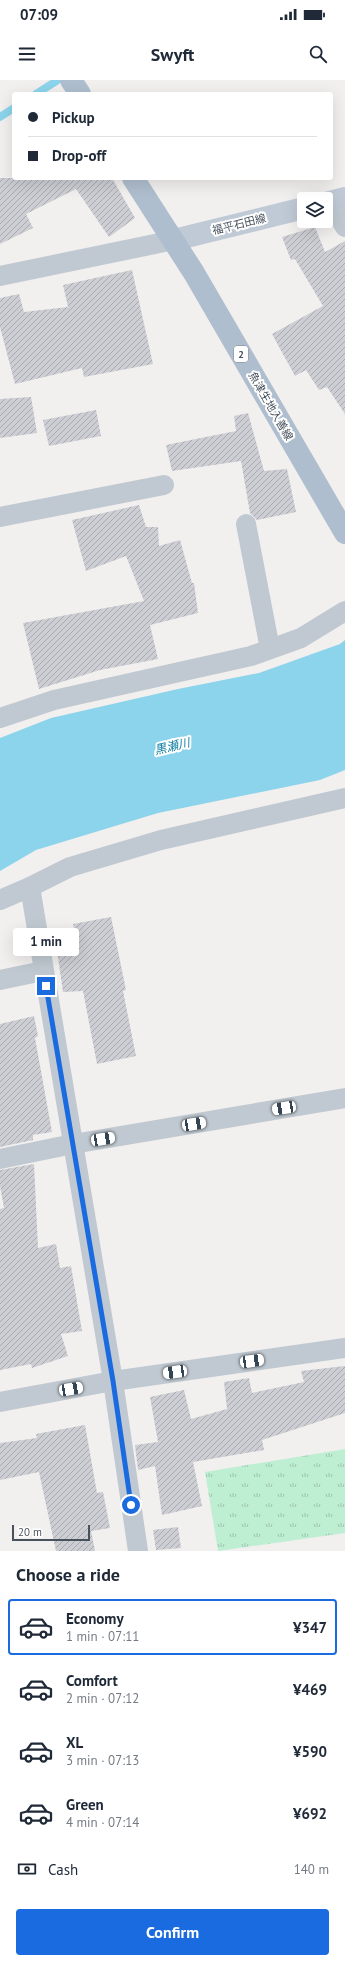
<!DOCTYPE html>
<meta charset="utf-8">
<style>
body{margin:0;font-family:"PT Sans","Noto Sans JP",sans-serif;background:#f6f6f7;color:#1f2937;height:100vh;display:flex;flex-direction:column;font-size:15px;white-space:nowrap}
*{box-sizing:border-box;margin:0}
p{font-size:13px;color:#747a83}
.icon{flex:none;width:22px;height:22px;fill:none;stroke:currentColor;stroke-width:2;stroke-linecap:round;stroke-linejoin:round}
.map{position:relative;height:1471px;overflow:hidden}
.sheet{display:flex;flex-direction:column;background:#fff;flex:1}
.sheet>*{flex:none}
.top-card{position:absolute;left:12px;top:12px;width:321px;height:88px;border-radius:4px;box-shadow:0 4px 16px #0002;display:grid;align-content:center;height:88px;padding:0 16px;background:#fff}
.buttons{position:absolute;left:297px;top:112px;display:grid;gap:8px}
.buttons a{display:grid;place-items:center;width:36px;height:36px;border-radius:4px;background:#fff;box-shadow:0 4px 16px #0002;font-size:20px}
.scale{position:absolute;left:12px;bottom:10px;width:78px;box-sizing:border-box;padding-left:4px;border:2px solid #48525d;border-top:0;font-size:11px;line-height:14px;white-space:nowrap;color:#48525d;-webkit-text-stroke:3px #fff;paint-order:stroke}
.end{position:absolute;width:18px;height:18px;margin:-9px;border:5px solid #1b6be0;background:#fff;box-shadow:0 0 0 2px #fff}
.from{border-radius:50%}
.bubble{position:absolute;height:28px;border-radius:4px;background:#fff;box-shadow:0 4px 16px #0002;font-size:13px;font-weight:700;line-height:28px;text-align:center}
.car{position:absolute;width:12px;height:24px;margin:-12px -6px;border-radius:5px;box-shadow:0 0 3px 1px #0007;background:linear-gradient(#fff 24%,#345 0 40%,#fff 0 76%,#345 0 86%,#fff 0)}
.top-card b{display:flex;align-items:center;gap:14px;height:38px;font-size:15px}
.top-card b+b{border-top:1px solid #e0e1e3}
.top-card i{width:10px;height:10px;background:#1f2937}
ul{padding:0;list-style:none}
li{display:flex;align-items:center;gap:12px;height:56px;margin:0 8px 6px;padding:0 8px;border:2px solid transparent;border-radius:4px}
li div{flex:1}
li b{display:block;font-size:15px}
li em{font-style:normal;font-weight:700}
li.active{border-color:#1b6be0}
li>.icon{width:36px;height:36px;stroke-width:1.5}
h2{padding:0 16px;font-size:18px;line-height:48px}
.pay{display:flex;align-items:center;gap:10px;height:44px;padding:0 16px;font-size:15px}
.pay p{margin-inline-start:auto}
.primary-button{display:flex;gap:8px;margin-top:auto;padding:8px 16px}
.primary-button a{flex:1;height:46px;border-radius:4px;background:#1b6be0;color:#fff;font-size:16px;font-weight:700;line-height:46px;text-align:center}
.status{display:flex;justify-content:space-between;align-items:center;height:28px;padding:0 20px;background:#fff;direction:ltr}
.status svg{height:11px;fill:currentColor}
header{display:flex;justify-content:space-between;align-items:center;height:52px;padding:0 16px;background:#fff;font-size:18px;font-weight:700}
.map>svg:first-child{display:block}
.grass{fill:url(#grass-tufts)}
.water{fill:#8cd4eb}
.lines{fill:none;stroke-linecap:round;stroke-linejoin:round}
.stream{stroke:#8cd4eb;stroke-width:8}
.building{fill:url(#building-hatch)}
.street{stroke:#c0c9d1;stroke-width:20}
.secondary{stroke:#c0cad6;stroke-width:22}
.primary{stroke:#afbece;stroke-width:22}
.route{stroke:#1b6be0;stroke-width:5}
.labels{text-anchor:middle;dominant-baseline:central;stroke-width:4;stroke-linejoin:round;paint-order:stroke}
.shield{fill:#fff;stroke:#7f868e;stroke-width:1}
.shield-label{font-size:10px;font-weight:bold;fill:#48525d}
.street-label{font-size:11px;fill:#48525d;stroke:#fff}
.water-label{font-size:12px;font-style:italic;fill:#0e7ea1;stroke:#fff}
</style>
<div class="status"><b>07:09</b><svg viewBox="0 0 49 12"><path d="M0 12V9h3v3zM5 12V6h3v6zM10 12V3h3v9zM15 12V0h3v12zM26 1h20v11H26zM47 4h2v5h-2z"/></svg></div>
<header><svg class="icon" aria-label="menu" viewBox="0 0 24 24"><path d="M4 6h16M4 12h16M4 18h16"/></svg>Swyft<svg class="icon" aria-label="search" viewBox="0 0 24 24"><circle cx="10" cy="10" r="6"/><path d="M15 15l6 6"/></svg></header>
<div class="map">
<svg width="345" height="1471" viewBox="0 0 345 1471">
<defs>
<pattern id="grass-tufts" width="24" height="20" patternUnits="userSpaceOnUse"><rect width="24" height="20" fill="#bfefd3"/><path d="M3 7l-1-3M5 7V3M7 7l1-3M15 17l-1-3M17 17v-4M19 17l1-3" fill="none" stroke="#9dc4ae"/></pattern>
<pattern id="building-hatch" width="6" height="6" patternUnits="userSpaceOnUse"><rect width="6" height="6" fill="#ccced4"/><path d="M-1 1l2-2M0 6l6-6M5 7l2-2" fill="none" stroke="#a8aaaf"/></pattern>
</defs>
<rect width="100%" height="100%" fill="#f2efef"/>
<!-- grass -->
<polygon class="grass" points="345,1369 345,1453 218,1471 205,1392"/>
<!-- water -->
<polygon class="water" points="345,560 345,690 320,700 158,733 36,770 0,791 0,658 51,638 178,609 259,593 340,564"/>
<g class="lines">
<!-- stream -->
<g class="stream">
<polyline points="36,14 58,0"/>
<polyline points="0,37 14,28"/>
</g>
</g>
<!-- building -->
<g class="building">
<polygon points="0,98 112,98 135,138 109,157 76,109 26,134 33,148 0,164"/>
<polygon points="315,147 325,172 345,161 345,334 327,307 319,310 306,290 295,296 272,254 323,226 295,179 291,180 282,157"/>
<polygon points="132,190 153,284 84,297 82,288 15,304 0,247 0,218 19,214 24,232 68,227 63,205"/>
<polygon points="31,317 37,353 0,358 0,319"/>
<polygon points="96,330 101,356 49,366 43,340"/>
<polygon points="248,333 264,391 287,389 296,432 257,440 250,433 241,381 172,391 166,365 236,351 234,336"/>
<polygon points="139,425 146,447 158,447 159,466 180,460 192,503 194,503 198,533 150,545 158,579 100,590 39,609 23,543 144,521 126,476 86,491 72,440"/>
<polygon points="111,837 126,910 123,911 136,976 97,984 83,911 63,912 55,857 77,864 73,844"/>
<polygon points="34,936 38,956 35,958 52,1052 33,1055 33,1060 0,1067 0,944"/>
<polygon points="34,1084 38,1168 56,1164 60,1188 71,1186 82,1251 61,1254 68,1276 32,1288 31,1284 0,1290 0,1129 4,1128 0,1106 0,1090"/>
<polygon points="345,1286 345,1333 262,1360 264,1370 193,1382 202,1426 162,1435 155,1386 138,1390 135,1365 158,1362 150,1317 184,1310 191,1339 227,1329 224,1302 249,1298 252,1313 304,1302 301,1291"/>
<polygon points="85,1345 97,1413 103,1412 110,1448 91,1451 95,1471 56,1471 39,1392 0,1400 0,1363 37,1358 36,1354"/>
<polygon points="178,1447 181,1468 156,1470 153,1450"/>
</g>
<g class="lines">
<!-- street -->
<g class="street">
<polyline points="330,122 345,147"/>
<polyline points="0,196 174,160"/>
<polyline points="0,437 164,405"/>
<polyline points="246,444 270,569"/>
<polyline points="0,638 54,620 251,576 301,558 345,531"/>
<polyline points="0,820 30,807"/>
<polyline points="0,900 43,891"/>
<polyline points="0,1079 73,1064 345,1018"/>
<polyline points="0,1322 113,1301 345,1268"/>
<polyline points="138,1471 113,1301 30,807 70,787 161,760 345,718"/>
</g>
<!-- secondary -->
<g class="secondary">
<polyline points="326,123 345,118"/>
<polyline points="174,160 304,128"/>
</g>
<!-- primary -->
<g class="primary">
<polyline points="71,0 80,14"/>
<polyline points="133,98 194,193 345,453"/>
</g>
</g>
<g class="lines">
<!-- route -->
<polyline class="route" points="46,906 113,1301 131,1425"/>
</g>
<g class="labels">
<!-- shield labels -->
<rect class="shield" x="234" y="266" width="14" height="16" rx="3"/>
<g class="shield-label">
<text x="241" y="274">2</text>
</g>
<!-- street labels -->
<g class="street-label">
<text transform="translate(239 144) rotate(-14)">福平石田線</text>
<text transform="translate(271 326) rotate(60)">魚津生地入善線</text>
</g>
<!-- water labels -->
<g class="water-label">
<text transform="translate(172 666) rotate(-13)">黒瀬川</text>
</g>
</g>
</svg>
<div class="buttons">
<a><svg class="icon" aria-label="layers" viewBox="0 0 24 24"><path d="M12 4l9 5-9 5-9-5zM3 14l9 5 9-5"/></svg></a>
</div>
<div class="scale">20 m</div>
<i class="end from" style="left:131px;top:1425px"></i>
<i class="end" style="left:46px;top:906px"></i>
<div class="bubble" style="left:13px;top:848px;width:66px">1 min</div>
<i class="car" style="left:284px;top:1028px;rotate:261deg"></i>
<i class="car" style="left:194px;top:1044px;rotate:81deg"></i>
<i class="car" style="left:103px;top:1059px;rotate:81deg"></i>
<i class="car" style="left:252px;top:1281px;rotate:82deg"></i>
<i class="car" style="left:175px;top:1292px;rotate:262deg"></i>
<i class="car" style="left:71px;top:1309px;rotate:80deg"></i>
<div class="top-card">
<b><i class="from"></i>Pickup</b>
<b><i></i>Drop-off</b>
</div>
</div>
<section class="sheet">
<h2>Choose a ride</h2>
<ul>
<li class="active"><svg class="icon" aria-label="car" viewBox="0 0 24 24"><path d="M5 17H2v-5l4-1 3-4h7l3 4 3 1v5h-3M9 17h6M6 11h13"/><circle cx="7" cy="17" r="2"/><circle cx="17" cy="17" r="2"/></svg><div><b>Economy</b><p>1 min · 07:11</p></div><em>¥347</em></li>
<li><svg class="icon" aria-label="car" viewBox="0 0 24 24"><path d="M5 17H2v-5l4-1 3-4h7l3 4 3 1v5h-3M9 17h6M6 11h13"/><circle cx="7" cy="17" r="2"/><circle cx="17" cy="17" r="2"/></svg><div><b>Comfort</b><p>2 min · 07:12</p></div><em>¥469</em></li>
<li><svg class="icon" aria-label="car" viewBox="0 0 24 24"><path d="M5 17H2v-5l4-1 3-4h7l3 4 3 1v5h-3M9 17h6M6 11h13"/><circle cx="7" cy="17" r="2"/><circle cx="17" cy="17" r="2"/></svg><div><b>XL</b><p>3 min · 07:13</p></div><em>¥590</em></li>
<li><svg class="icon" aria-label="car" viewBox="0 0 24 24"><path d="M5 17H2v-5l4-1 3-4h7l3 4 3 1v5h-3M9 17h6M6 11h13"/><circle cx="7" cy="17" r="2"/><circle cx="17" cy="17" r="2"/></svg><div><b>Green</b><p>4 min · 07:14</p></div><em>¥692</em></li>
</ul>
<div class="pay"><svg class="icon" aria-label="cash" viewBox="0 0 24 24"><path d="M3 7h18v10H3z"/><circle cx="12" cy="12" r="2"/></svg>Cash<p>140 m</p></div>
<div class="primary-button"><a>Confirm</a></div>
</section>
